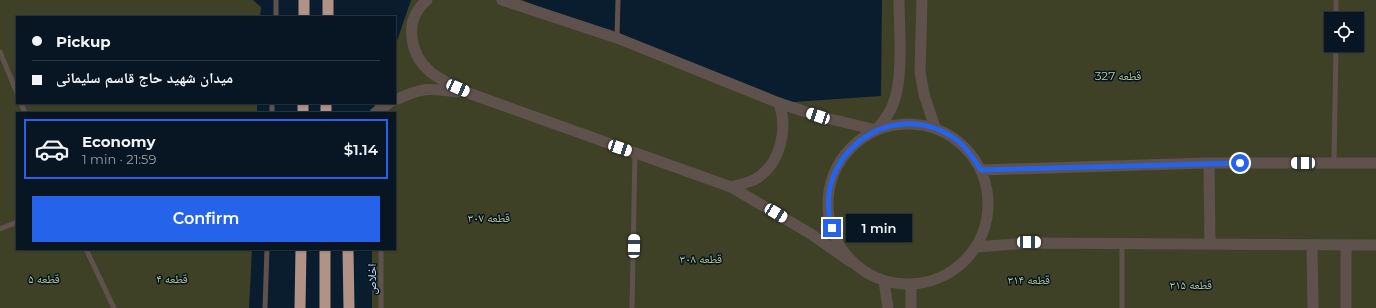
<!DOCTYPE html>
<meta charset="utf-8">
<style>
body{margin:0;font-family:Montserrat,"Noto Naskh Arabic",sans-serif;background:#162330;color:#f1f3f6;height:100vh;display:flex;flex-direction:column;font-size:15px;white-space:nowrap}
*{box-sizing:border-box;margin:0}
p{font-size:13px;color:#989fa6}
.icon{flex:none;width:22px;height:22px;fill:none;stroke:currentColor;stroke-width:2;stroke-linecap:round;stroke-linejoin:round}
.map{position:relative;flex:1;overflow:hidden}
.drawer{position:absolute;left:16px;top:112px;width:380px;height:138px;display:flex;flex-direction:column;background:#081623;border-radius:0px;box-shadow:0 1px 3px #0004,0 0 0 1px #293541}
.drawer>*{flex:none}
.top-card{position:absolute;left:16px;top:16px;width:380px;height:88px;border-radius:0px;box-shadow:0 1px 3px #0004,0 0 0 1px #293541;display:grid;align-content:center;height:88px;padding:0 16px;background:#081623}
.fabs{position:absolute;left:1324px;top:12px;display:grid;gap:8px}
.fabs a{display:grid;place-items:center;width:40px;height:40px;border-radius:0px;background:#081623;box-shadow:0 1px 3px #0004,0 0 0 1px #293541;font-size:20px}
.end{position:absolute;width:18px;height:18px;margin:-9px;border:5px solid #2563eb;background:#fff;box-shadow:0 0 0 2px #fff}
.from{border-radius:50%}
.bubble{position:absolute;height:28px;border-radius:0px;background:#081623;box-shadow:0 1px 3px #0004,0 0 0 1px #293541;font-size:13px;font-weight:600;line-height:28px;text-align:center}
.car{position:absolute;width:12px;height:24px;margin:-12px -6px;border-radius:5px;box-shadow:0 0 3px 1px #0007;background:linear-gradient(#fff 24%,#345 0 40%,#fff 0 76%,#345 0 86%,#fff 0)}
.top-card b{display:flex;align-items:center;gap:14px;height:38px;font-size:15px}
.top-card b+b{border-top:1px solid #293541}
.top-card i{width:10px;height:10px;background:#f1f3f6}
ul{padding:7px 0 0;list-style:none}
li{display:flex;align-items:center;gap:12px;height:60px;margin:0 8px 6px;padding:0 8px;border:2px solid #293541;border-radius:0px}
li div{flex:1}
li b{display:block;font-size:15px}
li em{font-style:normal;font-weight:600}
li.active{border-color:#2563eb}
li>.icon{width:36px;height:36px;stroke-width:1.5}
.button{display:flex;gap:8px;margin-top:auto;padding:8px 16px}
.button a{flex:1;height:46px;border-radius:0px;background:#2563eb;color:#fff;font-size:16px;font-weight:600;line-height:46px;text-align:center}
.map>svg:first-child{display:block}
.green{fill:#3f4127;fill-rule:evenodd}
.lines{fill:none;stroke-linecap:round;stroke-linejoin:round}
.service{stroke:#5f524d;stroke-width:5}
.tertiary{stroke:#5f524d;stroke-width:11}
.trunk{stroke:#b09286;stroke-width:11}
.route{stroke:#2563eb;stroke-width:5}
.labels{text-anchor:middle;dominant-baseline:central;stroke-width:3;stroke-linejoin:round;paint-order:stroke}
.park-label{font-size:12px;fill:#c4c88c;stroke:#031425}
.street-label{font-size:12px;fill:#d5e1ee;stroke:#031425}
</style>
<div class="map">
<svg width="1376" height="308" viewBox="0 0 1376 308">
<rect width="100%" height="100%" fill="#0a1d2f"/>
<!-- green -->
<g class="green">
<polygon points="0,0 253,0 261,7 260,17 17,17 17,103 257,103 257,113 17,113 17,249 252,249 249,308 0,308"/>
<path d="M411,0H522L779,103L881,96L882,0H1376V308H372V249H395V113H372L375,103H395V47ZM1331,19H1357V45H1331Z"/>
</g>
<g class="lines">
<!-- service -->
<g class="service">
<polyline points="276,17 276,0"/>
<polyline points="1336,19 1336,0"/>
<polyline points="617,38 618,0"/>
<polyline points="0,52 17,93"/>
<polyline points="21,103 25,113"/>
<polyline points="272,113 272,103"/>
<polyline points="1334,163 1336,45"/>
<polyline points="0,229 17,222"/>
<polyline points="86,249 114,308"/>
<polyline points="381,249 381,308"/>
<polyline points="265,308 267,249"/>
<polyline points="632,308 635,153"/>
<polyline points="1122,308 1122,243"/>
</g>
<!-- tertiary -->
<g class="tertiary">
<path d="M427,0C415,11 410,22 412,38C416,71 443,81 471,94L731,187L811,234L851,262"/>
<path d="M502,0L617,38L779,103L818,116L876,130C883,122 890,114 893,104C904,78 899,29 899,0"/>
<polyline points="922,0 920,72 924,94 935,128"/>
<path d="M395,100C424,87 427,88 458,92"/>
<polyline points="375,113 389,103"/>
<circle cx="908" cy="204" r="80"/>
<polyline points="1209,164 1210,244"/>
<polyline points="981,170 1206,163 1376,163"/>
<path d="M731,187C738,185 747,183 754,180C781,165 788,129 779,103"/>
<polyline points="1312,245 1313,308"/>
<polyline points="976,247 1029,243 1376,245"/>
<polyline points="884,281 888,308"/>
<polyline points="911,285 911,308"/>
<polyline points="1346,308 1346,245"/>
</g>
<!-- trunk -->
<g class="trunk">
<polyline points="304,17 304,0"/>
<polyline points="328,17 328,0"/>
<polyline points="303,113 303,103"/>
<polyline points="326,113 326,103"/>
<polyline points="348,249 349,308"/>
<polyline points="300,308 301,249"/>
<polyline points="325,308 325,249"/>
</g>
</g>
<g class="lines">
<!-- route -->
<path class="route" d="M832,228C810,156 891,95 954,138C966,146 973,158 981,170L1240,163"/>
</g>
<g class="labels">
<!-- park labels -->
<g class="park-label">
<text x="1118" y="75">قطعه 327</text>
<text x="489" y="217">قطعه ۳۰۷</text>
<text x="701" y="258">قطعه ۳۰۸</text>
<text x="44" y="278">قطعه ۵</text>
<text x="172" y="278">قطعه ۴</text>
<text x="1029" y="279">قطعه ۳۱۴</text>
<text x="1191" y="284">قطعه ۳۱۵</text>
</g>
<!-- street labels -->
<g class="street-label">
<text transform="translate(371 279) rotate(-90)">اخلاص</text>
</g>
</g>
</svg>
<div class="fabs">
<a><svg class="icon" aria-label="locate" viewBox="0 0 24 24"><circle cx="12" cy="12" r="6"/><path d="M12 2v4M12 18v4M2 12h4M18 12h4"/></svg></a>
</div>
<i class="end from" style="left:1240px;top:163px"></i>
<i class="end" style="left:832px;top:228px"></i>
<div class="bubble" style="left:846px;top:214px;width:66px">1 min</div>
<i class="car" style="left:458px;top:88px;rotate:114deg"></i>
<i class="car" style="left:818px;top:116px;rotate:289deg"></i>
<i class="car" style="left:620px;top:148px;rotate:109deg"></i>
<i class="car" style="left:1303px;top:163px;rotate:270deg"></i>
<i class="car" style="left:776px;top:213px;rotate:121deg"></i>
<i class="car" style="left:1029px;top:242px;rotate:91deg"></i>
<i class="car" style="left:634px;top:246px;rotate:1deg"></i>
<div class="top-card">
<b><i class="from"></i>Pickup</b>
<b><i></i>میدان شهید حاج قاسم سلیمانی</b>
</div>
<section class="drawer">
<ul>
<li class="active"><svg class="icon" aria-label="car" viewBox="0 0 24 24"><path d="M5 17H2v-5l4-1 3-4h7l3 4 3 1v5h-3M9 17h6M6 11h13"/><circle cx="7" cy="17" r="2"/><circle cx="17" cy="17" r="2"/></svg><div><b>Economy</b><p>1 min · 21:59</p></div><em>$1.14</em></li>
</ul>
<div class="button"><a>Confirm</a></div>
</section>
</div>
